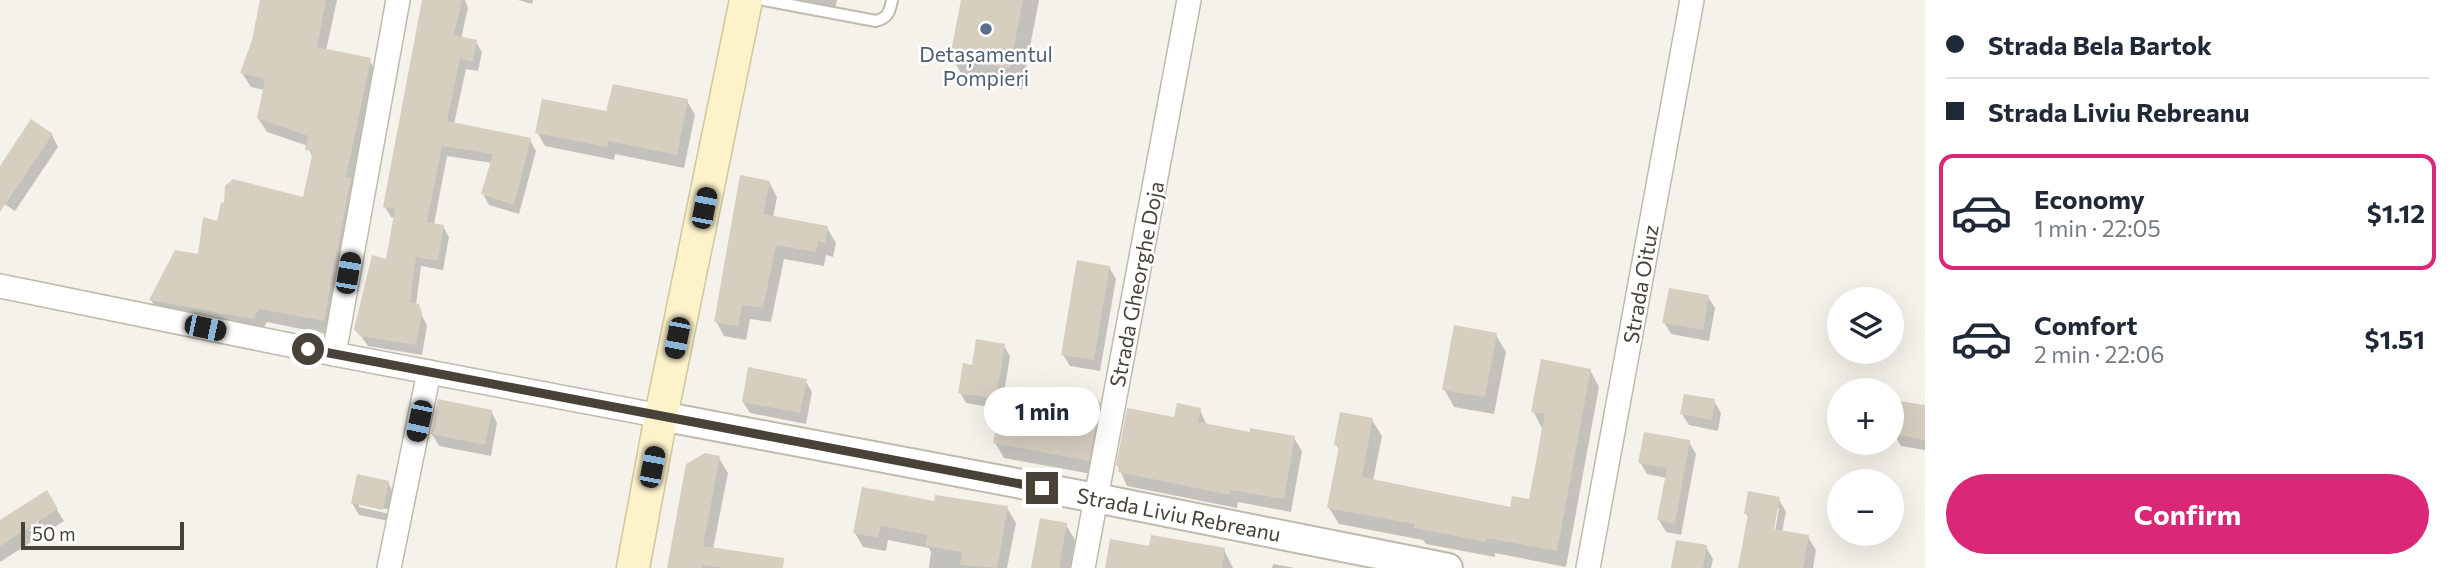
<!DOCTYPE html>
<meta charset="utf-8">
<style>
body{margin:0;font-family:Commissioner,sans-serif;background:#f2f2f3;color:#1f2937;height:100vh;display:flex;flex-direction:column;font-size:26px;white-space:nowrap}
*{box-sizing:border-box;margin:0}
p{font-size:23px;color:#747a83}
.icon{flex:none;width:38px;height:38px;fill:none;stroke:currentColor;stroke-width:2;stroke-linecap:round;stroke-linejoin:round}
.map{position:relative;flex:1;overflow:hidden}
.drawer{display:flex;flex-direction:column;background:#fff;width:525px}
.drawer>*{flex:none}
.top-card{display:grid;align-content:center;height:154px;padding:0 21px;background:#fff}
.controls{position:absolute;left:1827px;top:287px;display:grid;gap:14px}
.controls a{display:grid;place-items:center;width:77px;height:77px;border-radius:50%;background:#fff;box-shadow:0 7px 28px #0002;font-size:35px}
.scale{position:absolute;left:21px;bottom:18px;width:163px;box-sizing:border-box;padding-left:7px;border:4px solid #484238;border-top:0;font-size:19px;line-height:24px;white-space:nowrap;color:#484238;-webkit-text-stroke:5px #fff;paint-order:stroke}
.end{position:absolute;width:32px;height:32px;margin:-16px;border:9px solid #484238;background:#fff;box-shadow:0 0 0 4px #fff}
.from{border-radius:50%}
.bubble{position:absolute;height:49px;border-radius:24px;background:#fff;box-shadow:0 7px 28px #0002;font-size:23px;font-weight:700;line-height:49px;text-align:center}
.car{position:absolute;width:21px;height:42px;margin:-21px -10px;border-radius:9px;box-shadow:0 0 5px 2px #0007;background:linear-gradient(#222 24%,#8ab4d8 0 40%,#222 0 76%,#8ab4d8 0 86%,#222 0)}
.top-card b{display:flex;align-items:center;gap:24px;height:66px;font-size:26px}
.top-card b+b{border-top:2px solid #e0e1e3}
.top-card i{width:18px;height:18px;background:#1f2937}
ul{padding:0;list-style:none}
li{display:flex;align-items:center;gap:21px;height:116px;margin:0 14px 10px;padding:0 7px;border:4px solid transparent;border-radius:14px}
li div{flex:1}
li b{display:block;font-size:26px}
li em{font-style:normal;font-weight:700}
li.selected{border-color:#db2777}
li>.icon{width:63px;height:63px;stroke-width:1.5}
.primary-button{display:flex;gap:14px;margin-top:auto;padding:14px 21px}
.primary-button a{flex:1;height:80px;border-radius:42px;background:#db2777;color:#fff;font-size:28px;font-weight:700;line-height:80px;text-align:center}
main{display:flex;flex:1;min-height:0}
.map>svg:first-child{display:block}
.shadow{fill:#0003;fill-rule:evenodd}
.building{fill:#d6cebf}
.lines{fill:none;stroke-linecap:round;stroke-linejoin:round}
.service-casing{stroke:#c0baac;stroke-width:14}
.minor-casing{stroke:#c0baac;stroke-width:26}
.tertiary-casing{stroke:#c0baac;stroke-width:32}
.secondary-casing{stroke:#d3c69a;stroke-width:35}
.service{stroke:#fff;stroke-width:10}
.minor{stroke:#fff;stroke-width:23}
.tertiary{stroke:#fff;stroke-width:28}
.secondary{stroke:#fdf3cb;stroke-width:32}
.route{stroke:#484238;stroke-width:9}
.service-dot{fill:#5c6f8a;stroke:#fff;stroke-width:2.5}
.labels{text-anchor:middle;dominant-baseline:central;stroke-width:5;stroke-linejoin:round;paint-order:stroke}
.service-label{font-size:21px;fill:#4e5e75;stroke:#fff}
.street-label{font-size:21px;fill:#484238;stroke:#fff}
</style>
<main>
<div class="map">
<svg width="1925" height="568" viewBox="0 0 1925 568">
<rect width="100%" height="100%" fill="#f4f2ea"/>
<!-- shadow -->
<g class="shadow">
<polygon points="262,0 337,0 326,51 369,60 378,74 331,335 267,322 261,332 159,314 151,300 200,256 305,199 313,159 308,146 267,132 258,118 265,90 251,87 242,73 254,40"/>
<polygon points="424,0 465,0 468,8 461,39 476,42 482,52 478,71 466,69 454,124 530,140 536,151 519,214 489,205 483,194 492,163 447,156 434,224 443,226 449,237 443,270 421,266 416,305 427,325 422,355 368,346 356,329 387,262 395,218 391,217 385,207"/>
<polygon points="518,0 533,0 532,4"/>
<polygon points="787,0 837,0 833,17"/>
<polygon points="963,0 1039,0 1022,89 964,79 952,57"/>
<polygon points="687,101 695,115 684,168 615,154 614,160 545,146 537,132 608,113"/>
<polygon points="52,135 58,147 15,211 0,201 0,169"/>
<polygon points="769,182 777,197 773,218 827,228 836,243 833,257 826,255 824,266 784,259 771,322 750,319 746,340 724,336 716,321"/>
<polygon points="1109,267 1116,279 1100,371 1070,366 1063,355"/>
<polygon points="1708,297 1715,308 1709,341 1671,334 1664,322"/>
<polygon points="1496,335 1506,352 1494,414 1454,407 1444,389"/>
<polygon points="1004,346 1010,356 1002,405 1053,415 1099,402 1108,417 1097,475 1004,458 995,442 1001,409 966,403 960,392 974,367"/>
<polygon points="1590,370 1599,387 1566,567 1495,553 1495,557 1426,544 1423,540 1339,524 1329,508 1340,451 1336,445 1372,420 1382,436 1373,481 1512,509 1531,501 1542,428 1533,411"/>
<polygon points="805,380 812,392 806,424 750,413 743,402"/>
<polygon points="1714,401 1721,413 1718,431 1689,425 1682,414"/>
<polygon points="1925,407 1925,450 1901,446 1894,434"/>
<polygon points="1200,410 1207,426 1251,434 1294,438 1302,451 1291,512 1238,502 1237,508 1127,486 1118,466 1175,419"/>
<polygon points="491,411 497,423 491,456 439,446 432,434"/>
<polygon points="1689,442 1696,454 1681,535 1666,532 1659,520 1667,478 1647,474 1640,462"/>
<polygon points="719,458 728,473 713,549 765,568 669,568"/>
<polygon points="388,482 394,494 391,510 359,503 359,507 390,514 389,521 359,515 352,503"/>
<path d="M1778,498L1786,512L1782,532L1808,537L1816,550L1813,568H1740L1749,519L1746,513ZM1776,508H1779L1774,537H1770Z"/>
<polygon points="935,503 1007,508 1016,523 1007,568 929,568 931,552 929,548 888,540 886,551 863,547 855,533"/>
<polygon points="57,510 64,521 0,562 0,522"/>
<polygon points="1066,525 1075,540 1070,568 1032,568"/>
<polygon points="1706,547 1713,559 1711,568 1672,568"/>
<polygon points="1150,548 1224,550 1233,568 1107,568"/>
<polygon points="1273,564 1295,568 1272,568"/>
</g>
<!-- building -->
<g class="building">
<polygon points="260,0 326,0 317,47 371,58 346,177 351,178 324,321 259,309 253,319 149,300 175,250 198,254 203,217 217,221 221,202 224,203 225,186 233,179 303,197 313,151 305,150 308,136 257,118 265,79 240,73 252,40"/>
<polygon points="422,0 462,0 454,35 477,40 473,62 460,59 447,121 531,138 514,205 481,194 493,154 442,146 427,222 444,225 438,261 416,257 410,302 419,304 422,313 416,345 360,336 354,329 372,255 386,259 395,209 383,207"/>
<polygon points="961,0 1023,0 1010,68 950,57"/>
<polygon points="613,84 688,99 677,155 608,141 607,147 535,133 542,99 606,111"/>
<polygon points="31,119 53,134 0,212 0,166"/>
<polygon points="740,175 770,181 763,214 828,226 825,243 818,241 816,252 776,245 763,308 742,305 738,326 714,322"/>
<polygon points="1077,260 1110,266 1094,360 1061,355"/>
<polygon points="1669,288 1709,295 1703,330 1662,323"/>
<polygon points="1454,325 1497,333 1485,397 1442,390"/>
<polygon points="976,339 1005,344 996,399 958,393 963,363 972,365"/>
<polygon points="1541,359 1591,369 1557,551 1486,538 1486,542 1414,528 1415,524 1327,508 1339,446 1334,445 1340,412 1373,418 1362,477 1510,507 1512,496 1529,499 1545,414 1531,412"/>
<polygon points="748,367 807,379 800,413 742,402"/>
<polygon points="1055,392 1100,401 1089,461 993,443 1001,403 1052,413"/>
<polygon points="1684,394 1715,399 1712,420 1680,414"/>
<polygon points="438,399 492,410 485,445 431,434"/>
<polygon points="1899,401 1925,405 1925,440 1893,434"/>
<polygon points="1177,403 1201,408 1198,422 1250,432 1250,428 1295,436 1284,499 1230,490 1230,495 1118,472 1119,466 1116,466 1127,408 1174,417"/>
<polygon points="1644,432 1690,440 1675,524 1657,520 1667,468 1638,463"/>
<polygon points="705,453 720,456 703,546 784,558 783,568 724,568 703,565 702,568 667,568 686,464"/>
<polygon points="357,474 389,481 383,510 351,503"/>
<polygon points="862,487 934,501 935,495 1008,506 997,568 960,565 962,552 925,546 927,535 881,526 878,538 853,533"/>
<polygon points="47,490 58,509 0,546 0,520"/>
<polygon points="1748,491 1780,497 1774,529 1809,535 1803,568 1738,568 1748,514 1744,514"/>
<polygon points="1040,518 1067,523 1059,568 1031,568"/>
<polygon points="1151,535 1225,548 1222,568 1105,568 1110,539 1149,546"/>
<polygon points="1676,540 1707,545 1703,568 1671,568"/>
</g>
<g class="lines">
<defs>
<path id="service" d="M764,0L876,21C888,18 890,11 892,0"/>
<g id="minor">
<polyline points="0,286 334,354 661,416"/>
<polyline points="334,354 398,0"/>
<polyline points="389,568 429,372"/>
<polyline points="1083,568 1189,0"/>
<polyline points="1588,568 1692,0"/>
</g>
<polyline id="tertiary" points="661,416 1096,498 1448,568"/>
<polyline id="secondary" points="633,568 661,416 746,0"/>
</defs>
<!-- service casing -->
<use href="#service" class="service-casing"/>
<!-- minor casing -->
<use href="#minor" class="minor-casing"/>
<!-- tertiary casing -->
<use href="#tertiary" class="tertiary-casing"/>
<!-- secondary casing -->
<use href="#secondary" class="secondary-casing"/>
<!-- service -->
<use href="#service" class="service"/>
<!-- minor -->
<use href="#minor" class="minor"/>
<!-- tertiary -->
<use href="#tertiary" class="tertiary"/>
<!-- secondary -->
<use href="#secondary" class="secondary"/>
</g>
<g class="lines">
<!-- route -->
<polyline class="route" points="308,349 1042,488"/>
</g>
<!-- markers -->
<circle class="service-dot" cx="986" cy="29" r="7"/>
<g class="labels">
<!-- service labels -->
<g class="service-label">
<text x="986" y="53">Detașamentul<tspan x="986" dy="24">Pompieri</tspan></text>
</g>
<!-- street labels -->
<g class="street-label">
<text transform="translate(1136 284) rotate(-79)">Strada Gheorghe Doja</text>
<text transform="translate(1640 284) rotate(-80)">Strada Oituz</text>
<text transform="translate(1179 514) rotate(11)">Strada Liviu Rebreanu</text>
</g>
</g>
</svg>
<div class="controls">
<a><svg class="icon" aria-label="layers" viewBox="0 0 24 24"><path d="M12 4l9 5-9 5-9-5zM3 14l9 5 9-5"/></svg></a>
<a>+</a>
<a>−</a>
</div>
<div class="scale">50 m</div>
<i class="end from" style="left:308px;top:349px"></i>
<i class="end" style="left:1042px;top:488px"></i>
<div class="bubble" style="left:984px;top:387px;width:116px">1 min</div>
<i class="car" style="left:704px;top:208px;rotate:11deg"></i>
<i class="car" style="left:348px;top:273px;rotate:10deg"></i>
<i class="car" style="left:205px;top:328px;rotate:102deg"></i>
<i class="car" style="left:677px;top:338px;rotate:191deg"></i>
<i class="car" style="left:419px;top:421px;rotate:192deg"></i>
<i class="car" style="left:652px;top:467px;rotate:11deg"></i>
</div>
<section class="drawer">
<div class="top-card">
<b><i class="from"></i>Strada Bela Bartok</b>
<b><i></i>Strada Liviu Rebreanu</b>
</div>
<ul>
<li class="selected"><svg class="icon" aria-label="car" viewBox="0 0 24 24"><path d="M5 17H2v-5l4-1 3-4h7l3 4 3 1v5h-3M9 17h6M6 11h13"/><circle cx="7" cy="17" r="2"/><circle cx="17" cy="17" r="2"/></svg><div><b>Economy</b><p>1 min · 22:05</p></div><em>$1.12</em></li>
<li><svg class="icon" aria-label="car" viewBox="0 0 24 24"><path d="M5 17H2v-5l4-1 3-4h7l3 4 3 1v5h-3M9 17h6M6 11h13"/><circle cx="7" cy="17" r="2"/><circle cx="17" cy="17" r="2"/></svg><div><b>Comfort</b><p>2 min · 22:06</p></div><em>$1.51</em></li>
</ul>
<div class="primary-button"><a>Confirm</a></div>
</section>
</main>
